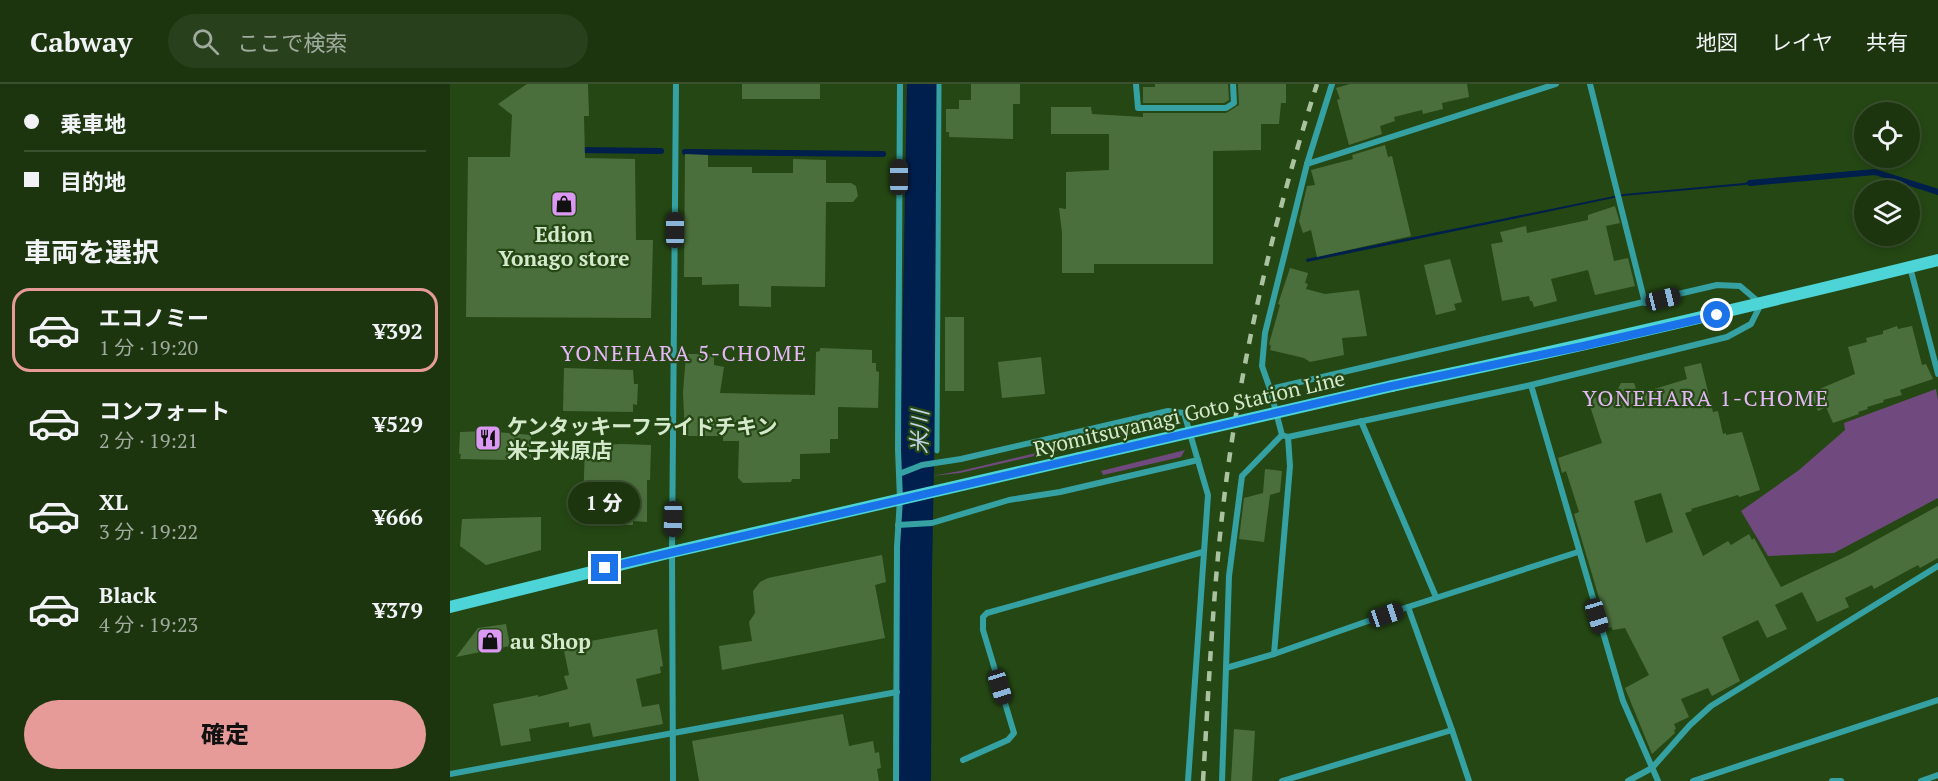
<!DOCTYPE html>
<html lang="ja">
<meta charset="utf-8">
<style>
body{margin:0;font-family:"PT Serif","Noto Sans JP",serif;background:#29401d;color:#f1f3f6;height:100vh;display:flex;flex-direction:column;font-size:22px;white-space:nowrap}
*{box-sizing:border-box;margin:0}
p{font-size:20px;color:#a0ab9e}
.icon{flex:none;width:33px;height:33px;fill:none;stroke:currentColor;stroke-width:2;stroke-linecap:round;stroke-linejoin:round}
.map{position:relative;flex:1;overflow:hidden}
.sheet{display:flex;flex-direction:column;background:#1c350f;width:450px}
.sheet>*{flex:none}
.banner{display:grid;align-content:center;height:132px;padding:0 24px;background:#1c350f}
.fabs{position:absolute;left:1404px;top:18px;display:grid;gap:12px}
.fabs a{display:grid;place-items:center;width:66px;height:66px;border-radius:50%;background:#1c350f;box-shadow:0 3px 9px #0003,0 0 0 2px #3a502f;font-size:30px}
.end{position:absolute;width:27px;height:27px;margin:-14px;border:8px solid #1a73e8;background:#fff;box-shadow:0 0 0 3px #fff}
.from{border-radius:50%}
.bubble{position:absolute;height:42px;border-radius:21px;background:#1c350f;box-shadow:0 3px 9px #0003,0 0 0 2px #3a502f;font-size:20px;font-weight:800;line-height:42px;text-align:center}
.car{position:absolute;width:18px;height:36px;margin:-18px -9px;border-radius:8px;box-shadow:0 0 4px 2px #0007;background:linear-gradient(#222 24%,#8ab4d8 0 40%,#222 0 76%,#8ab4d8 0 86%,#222 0)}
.banner b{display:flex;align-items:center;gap:21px;height:57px;font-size:22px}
.banner b+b{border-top:2px solid #3a502f}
.banner i{width:15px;height:15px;background:#f1f3f6}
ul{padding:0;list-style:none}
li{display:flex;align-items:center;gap:18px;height:84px;margin:0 12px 9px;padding:0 12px;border:3px solid transparent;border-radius:18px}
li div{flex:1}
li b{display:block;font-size:22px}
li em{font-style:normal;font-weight:800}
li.selected{border-color:#e69b98}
li>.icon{width:54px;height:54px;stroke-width:1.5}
h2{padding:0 24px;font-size:27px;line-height:72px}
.cta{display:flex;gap:12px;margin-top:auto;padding:12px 24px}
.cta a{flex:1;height:69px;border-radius:36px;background:#e69b98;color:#111;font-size:24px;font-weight:800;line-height:69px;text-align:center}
header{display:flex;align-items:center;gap:36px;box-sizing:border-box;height:84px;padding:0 30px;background:#1c350f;border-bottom:2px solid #3a502f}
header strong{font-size:28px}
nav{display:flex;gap:33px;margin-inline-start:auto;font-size:21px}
.search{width:420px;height:54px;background:#29401d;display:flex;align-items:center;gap:15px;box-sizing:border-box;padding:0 21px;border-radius:33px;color:#a0ab9e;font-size:22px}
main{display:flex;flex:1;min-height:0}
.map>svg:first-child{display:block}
.green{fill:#70497e}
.water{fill:#001f4c}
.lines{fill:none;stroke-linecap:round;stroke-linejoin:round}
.stream{stroke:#001f4c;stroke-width:6}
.river{stroke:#001f4c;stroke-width:34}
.building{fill:#4b6f3c;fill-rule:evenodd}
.pedestrian{stroke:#35a1a3;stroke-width:5}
.minor{stroke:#35a1a3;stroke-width:6}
.secondary{stroke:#4cd4d6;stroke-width:12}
.rail{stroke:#aac2a0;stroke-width:4.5;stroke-dasharray:10 10;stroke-linecap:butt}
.secondary-bridge{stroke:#4cd4d6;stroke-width:12}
.route{stroke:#1a73e8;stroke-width:8}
.labels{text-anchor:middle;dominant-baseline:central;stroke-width:4.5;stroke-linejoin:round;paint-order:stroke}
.poi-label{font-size:21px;font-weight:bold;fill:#d5e9cd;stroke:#254714;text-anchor:start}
.street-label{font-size:21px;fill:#d5e9cd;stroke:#254714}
.neighbourhood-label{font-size:22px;letter-spacing:1.5px;fill:#e6b8f8;stroke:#254714}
.water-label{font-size:22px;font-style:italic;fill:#c3d3ea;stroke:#254714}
</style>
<header>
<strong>Cabway</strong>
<div class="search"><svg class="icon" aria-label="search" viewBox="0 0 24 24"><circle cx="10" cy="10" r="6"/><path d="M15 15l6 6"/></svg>ここで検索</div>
<nav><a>地図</a><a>レイヤ</a><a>共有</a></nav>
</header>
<main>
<section class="sheet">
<div class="banner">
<b><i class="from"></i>乗車地</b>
<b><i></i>目的地</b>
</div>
<h2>車両を選択</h2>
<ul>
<li class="selected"><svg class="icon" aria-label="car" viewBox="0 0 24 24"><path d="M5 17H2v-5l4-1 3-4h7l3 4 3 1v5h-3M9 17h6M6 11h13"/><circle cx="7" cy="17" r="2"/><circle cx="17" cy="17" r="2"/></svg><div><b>エコノミー</b><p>1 分 · 19:20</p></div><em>¥392</em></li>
<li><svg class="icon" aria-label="car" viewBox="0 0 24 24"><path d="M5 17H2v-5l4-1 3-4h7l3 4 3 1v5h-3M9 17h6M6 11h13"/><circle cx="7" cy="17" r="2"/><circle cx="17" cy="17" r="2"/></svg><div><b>コンフォート</b><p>2 分 · 19:21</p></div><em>¥529</em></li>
<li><svg class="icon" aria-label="car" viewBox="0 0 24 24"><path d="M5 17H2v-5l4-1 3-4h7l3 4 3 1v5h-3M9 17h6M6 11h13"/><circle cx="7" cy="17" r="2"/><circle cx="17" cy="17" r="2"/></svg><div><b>XL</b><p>3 分 · 19:22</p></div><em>¥666</em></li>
<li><svg class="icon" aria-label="car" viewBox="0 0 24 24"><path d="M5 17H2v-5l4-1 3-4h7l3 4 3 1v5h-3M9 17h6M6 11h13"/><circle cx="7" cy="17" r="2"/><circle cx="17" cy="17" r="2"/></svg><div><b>Black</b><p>4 分 · 19:23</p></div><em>¥379</em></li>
</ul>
<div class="cta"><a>確定</a></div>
</section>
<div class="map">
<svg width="1488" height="697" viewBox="0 0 1488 697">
<rect width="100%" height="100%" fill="#254714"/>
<!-- green -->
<g class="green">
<polygon points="1486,305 1488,316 1488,414 1384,469 1318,472 1291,427 1349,386 1395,346 1394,339"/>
<polygon points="720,337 728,340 645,358 648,354"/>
<polygon points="628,359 632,361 510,389 481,392 510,387"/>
<polygon points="735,366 731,373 653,391 651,387"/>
</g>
<!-- water -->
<polygon class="water" points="1306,96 1307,98 1295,101 1173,112 857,178 856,175 1174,110 1294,99"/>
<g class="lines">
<!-- stream -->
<g class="stream">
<polyline points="128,66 211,67"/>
<polyline points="235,68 433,70"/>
<polyline points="1300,99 1425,88 1488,108"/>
</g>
<!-- river -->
<polyline class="river" points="464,697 465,490 474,0"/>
</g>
<!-- building -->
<g class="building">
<polygon points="77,0 138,0 139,32 134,32 135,74 185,75 186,156 203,156 201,234 16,233 18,73 60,73 62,31 48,20"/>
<rect x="292" y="0" width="78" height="15"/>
<polygon points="521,0 570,0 570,20 563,20 563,55 499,53 499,48 496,48 496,25 509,25 509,16 521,16"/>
<polygon points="705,0 778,0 779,16 774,19 693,19 693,3 705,3"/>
<polygon points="788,0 836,0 836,19 831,19 829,40 811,40 811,66 763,67 763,180 644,180 644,189 612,189 612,149 609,124 616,125 616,88 659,86 659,50 601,50 601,23 641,23 642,30 693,33 693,29 776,29 789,21"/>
<polygon points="900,0 1017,0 1019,13 992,19 993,25 973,30 972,26 944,33 945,37 930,42 932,50 899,61 887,16 890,15 886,4"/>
<polygon points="935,61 938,73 942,72 961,152 867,173 861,146 853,149 849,137 857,102 865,101 861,86 903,75 902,71"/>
<polygon points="235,70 258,71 258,83 302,83 302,89 343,89 343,75 376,76 376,99 401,99 406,102 408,112 403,118 376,118 375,203 321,202 321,223 289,222 289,200 252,201 252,193 234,193"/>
<polygon points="1165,122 1170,139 1156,142 1164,177 1178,174 1185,202 1145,211 1138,186 1101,195 1107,217 1084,223 1082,217 1080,217 1079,212 1052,217 1041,160 1053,158 1050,148 1076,142 1077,149 1138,136 1138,131"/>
<polygon points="1000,175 1012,218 1004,220 1006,226 986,231 974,181"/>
<polygon points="840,184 858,189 855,199 858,200 856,205 875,210 909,206 917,252 892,254 894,271 860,278 854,274 820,266 821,262 819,260 830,221 828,220"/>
<rect x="495" y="233" width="19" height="74"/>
<polygon points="1447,242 1448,245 1462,242 1472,281 1476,280 1483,295 1450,306 1452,311 1433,316 1434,318 1417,323 1418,325 1408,328 1409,330 1383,339 1376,323 1368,327 1360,309 1405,290 1398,263 1417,258 1416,254 1433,250 1433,247"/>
<polygon points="370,264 422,266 422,279 426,279 426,287 429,288 428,324 388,323 388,355 380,355 380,369 350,370 350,395 342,395 341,398 293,399 288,394 289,357 273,357 273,352 235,352 233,308 236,270 264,270 264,281 274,283 270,309 365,311 366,268 370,267"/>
<polygon points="591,273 595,310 552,314 548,278"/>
<path d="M1251,279L1263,328L1268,327L1273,350L1276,349V351L1292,348L1310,406L1289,413L1288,411L1241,425L1242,427L1235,429L1253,472L1278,457L1281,461L1299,450L1302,456L1304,454L1331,503L1399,471L1488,422V474L1470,484L1468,481L1424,505L1422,501L1395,514L1399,523L1367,538L1352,508L1325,521L1337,545L1317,554L1308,536L1272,553L1290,597L1262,612L1258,604L1231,615L1239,633L1224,640L1226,645L1224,646L1225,649L1202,670L1175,604L1199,591L1175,544L1163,546L1161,543L1158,544L1124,430L1129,428L1116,387L1112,389L1108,374L1152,359L1138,316L1148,313L1163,315L1171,299H1184L1188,310L1237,295L1234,283ZM1211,409L1223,448L1196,459L1184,417Z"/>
<polygon points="114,284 183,286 184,300 188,300 187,321 183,320 183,328 113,327"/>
<polygon points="36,347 81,351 81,374 64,374 64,376 10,375 11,370 9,370 10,348"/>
<polygon points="171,360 201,361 200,396 197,396 197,438 183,437 183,441 169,441 169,437 138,437 137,421 133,421 135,362"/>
<polygon points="815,385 832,387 830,408 820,411 814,458 789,455 794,414 813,409"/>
<polygon points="91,433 91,466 36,481 10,462 12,435"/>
<polygon points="432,471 436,498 425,501 435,554 272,586 269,562 302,557 299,538 305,529 303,507 310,498 318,494"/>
<polygon points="56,540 60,562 6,573 28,544"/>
<polygon points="207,545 213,582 210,583 211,589 186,595 192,623 209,620 213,640 143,653 140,639 119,643 119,638 79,645 81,657 51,662 43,620 88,611 88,613 118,605 114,592 119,591 113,562"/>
<polygon points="393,630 399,662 423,657 425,669 429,668 431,684 427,685 429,697 249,697 242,657"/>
<polygon points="784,645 805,647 802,697 781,697"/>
</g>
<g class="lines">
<!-- pedestrian -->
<polyline class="pedestrian" points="487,367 489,0"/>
<!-- minor -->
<g class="minor">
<polyline points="686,0 688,24 776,24 784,19 783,0"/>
<polyline points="882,0 857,80 1106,0"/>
<polyline points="1140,0 1195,219"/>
<polyline points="1460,183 1488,290"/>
<polygon points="1267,201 1290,202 1311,220 1301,240 1277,253 1081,301 838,353 832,351 820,305"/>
<polyline points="1081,301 1173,617 1208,697"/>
<polyline points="820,305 812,282 815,249 857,80"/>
<polyline points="911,337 986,513"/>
<polyline points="449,390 472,381 511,375 718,327 734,329 758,411 738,697"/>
<polyline points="448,441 482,439 559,416 610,408 748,376"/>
<polyline points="958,523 1128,468"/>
<polyline points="824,570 958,523 1002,646"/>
<polyline points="776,584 779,492 792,392 832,351"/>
<polyline points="513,676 558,656 564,649 533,546 533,533 537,529 753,468"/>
<polyline points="0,690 447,608"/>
<polyline points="223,697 222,468 226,0"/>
<polyline points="446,697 447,463 450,415 448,366 450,0"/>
<polyline points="772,697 776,584 824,570 840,382 838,353"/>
<polyline points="832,697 1002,646 1019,697"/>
<polyline points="1178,697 1202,684 1240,641 1261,622 1488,482"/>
<polyline points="1243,697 1488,616"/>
<polyline points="1382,697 1391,697"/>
<polyline points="1471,697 1488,691"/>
</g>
<!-- secondary -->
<g class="secondary">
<path d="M942,302C1125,264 1306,221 1488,176"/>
<polyline points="0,523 222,468 629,374"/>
</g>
<!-- rail -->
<path class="rail" d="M753,697C759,600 763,503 775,407C792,269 825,132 867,0"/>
<!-- secondary-bridge -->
<polyline class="secondary-bridge" points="629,374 942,302"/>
</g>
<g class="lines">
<!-- route -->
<polyline class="route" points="155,484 942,302 1133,262 1267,231"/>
</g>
<!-- icons -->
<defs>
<symbol id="shop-square" viewBox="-11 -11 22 22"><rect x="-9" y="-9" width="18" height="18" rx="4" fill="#dc99f4" stroke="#254714"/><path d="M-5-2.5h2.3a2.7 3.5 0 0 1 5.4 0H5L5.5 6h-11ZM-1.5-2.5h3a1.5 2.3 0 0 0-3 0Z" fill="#111"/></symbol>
<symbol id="restaurant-square" viewBox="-11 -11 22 22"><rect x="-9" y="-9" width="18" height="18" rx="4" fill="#dc99f4" stroke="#254714"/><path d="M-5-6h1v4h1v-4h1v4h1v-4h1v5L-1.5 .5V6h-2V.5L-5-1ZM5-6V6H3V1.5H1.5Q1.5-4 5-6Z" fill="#111"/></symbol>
</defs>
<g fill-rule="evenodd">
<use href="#shop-square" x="99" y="105" width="30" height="30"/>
<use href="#restaurant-square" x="23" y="339" width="30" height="30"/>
<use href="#shop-square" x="25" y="542" width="30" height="30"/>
</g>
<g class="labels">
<!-- poi labels -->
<g class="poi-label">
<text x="114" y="150" text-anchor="middle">Edion<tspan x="114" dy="24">Yonago store</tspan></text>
<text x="57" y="342">ケンタッキーフライドチキン<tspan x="57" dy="24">米子米原店</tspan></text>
<text x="60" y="557">au Shop</text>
</g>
<!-- street labels -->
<g class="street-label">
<text transform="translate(739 329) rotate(-13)">Ryomitsuyanagi Goto Station Line</text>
</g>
<!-- neighbourhood labels -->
<g class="neighbourhood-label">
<text x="234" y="268">YONEHARA 5-CHOME</text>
<text x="1256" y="313">YONEHARA 1-CHOME</text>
</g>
<!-- water labels -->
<g class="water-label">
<text transform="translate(469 348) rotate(-89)">米川</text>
</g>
</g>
</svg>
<div class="fabs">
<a><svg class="icon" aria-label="locate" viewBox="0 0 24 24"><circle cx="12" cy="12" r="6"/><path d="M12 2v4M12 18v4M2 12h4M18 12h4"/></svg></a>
<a><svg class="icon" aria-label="layers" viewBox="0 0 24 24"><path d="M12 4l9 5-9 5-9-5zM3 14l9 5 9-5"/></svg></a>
</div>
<i class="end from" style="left:1267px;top:231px"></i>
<i class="end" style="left:155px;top:484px"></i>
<div class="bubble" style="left:118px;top:398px;width:72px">1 分</div>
<i class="car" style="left:449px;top:93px;rotate:0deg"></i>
<i class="car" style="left:225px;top:146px;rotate:0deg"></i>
<i class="car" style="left:1213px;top:215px;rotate:76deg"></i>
<i class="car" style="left:223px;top:435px;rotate:181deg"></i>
<i class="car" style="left:936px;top:531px;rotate:71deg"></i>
<i class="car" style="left:1147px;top:532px;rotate:163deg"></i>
<i class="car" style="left:550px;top:603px;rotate:163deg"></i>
</div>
</main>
